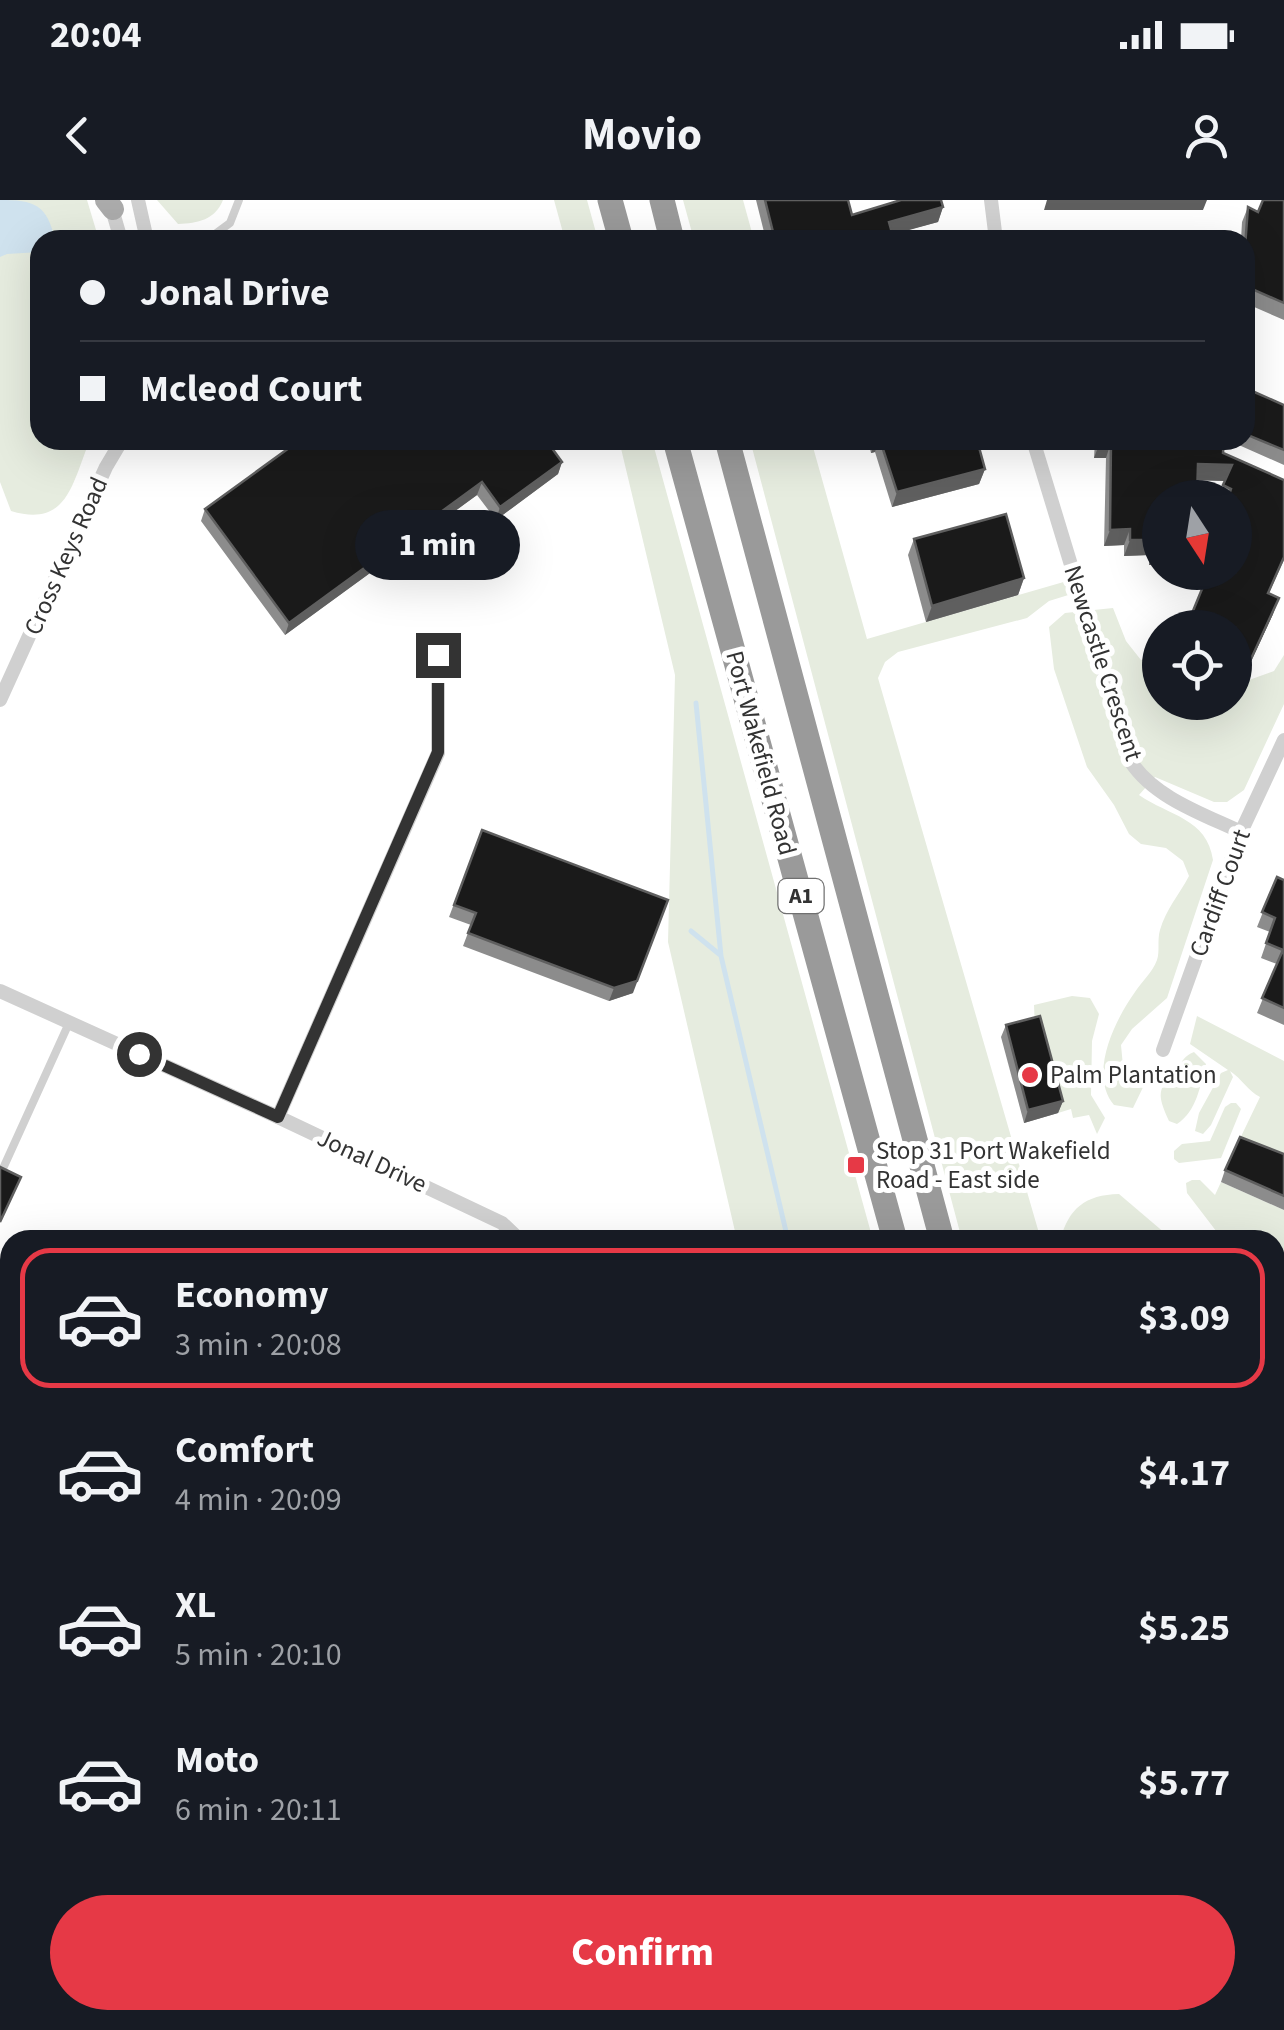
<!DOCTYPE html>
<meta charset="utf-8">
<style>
body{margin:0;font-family:"Source Sans 3",sans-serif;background:#242831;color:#f1f3f6;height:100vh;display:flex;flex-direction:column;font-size:38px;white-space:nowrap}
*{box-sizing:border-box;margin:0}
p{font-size:32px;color:#9ea1a6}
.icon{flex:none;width:55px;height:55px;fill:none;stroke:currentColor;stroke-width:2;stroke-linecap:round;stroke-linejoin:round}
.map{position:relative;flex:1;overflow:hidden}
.side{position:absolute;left:0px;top:1030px;width:1285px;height:800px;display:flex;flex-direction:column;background:#171b24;border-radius:30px 30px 0 0;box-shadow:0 10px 40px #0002}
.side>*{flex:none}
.guide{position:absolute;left:30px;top:30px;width:1225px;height:220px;border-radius:30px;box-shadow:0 10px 40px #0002;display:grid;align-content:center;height:220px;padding:0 50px;background:#171b24}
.needle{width:65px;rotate:168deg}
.controls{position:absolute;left:1142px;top:280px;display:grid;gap:20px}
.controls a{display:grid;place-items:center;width:110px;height:110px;border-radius:50%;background:#171b24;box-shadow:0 10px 40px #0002;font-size:50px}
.end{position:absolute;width:45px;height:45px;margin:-22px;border:12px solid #333;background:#fff;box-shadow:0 0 0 5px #fff}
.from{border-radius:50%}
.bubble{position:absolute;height:70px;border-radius:35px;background:#171b24;box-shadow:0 10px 40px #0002;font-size:32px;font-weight:700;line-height:70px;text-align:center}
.guide b{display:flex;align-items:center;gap:35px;height:95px;font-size:38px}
.guide b+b{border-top:2px solid #363941}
.guide i{width:25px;height:25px;background:#f1f3f6}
ul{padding:18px 0 0;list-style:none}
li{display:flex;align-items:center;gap:30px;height:140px;margin:0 20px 15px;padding:0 30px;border:5px solid transparent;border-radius:30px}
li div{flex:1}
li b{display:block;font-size:38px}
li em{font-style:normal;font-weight:700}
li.selected{border-color:#e63946}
li>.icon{width:90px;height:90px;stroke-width:1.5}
.action{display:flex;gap:20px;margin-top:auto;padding:20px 50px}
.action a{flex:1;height:115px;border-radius:60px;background:#e63946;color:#fff;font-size:40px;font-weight:700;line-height:115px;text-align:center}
.status{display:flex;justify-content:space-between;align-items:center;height:70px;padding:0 50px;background:#171b24;direction:ltr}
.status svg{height:28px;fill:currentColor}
header{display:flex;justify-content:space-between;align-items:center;height:130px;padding:0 50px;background:#171b24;font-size:45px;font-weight:700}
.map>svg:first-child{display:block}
.green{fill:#e6ecdf}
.water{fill:#cfe2ee}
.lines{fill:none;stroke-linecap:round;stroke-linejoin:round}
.stream{stroke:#cfe2ee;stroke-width:5}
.lane{stroke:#d0d0d0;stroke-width:8}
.street{stroke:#d0d0d0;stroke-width:14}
.primary{stroke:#ababab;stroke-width:22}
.highway{stroke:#9a9a9a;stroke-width:25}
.rail{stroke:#888;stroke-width:5;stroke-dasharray:10 8;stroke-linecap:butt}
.highway-bridge{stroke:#9a9a9a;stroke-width:25}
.wall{fill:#8c8c8c}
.shaded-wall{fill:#5f5f5f}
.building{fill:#1a1a1a;stroke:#5f5f5f;stroke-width:2.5}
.route{stroke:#333;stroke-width:12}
.poi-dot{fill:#e63946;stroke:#fff;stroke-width:4}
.labels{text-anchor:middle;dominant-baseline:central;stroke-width:10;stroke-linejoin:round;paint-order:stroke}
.shield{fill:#fff;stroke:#707070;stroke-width:2.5}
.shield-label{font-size:22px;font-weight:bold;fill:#333}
.street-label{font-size:25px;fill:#333;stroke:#fff}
.poi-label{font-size:25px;fill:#333;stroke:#fff;text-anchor:start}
</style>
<div class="status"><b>20:04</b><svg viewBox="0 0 49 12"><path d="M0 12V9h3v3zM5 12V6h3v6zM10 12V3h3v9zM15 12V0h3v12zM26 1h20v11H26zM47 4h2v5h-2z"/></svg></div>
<header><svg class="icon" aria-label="back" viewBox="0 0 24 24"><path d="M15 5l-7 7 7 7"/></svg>Movio<svg class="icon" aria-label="person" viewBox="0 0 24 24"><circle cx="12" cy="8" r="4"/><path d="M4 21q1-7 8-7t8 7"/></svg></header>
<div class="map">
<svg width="1284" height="1830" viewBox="0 0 1284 1830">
<rect width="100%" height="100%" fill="#fff"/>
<!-- green -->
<g class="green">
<path d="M0,0H87L99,40H40V240H90C72,283 68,328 11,311L0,282Z"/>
<path d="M157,0H223C215,20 198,23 178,24Z"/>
<polygon points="554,0 587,0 598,40 565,40"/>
<polygon points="683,0 743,0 754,40 694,40"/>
<polygon points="619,240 652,240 873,1040 737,1040 668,742 675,475"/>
<polygon points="750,240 811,240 867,439 1074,379 1078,392 1049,401 1027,418 898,452 885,462 878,478 1041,1040 962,1040"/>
<path d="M1113,408L1126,441L1141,460L1160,458V502H1235V475L1249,480L1274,471L1284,455V504L1244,590L1227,602H1214L1155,577L1139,595C1169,616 1207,618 1213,660L1167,798L1132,829L1121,845L1123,866L1136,875L1148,877L1133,908L1114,905C1088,874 1115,820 1135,792C1142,781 1152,773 1157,760C1160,751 1157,740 1160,730C1166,709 1179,695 1189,676L1183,661L1166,648L1141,644L1129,634L1114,605L1087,567L1054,469L1049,427L1065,413Z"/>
<polygon points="1072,796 1090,798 1099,814 1092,841 1091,895 1105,918 1097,934 1089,915 1073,918 1071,909 1058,913 1035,829 1034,805"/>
<path d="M1197,816L1284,861V970L1235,949L1260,897C1248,891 1242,879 1230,871L1233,877L1211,925L1203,934L1195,931L1199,913L1221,873L1228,870L1190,844Z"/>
<path d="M1194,852L1206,864C1200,886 1197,911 1177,924L1169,921C1157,894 1157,890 1176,869C1183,861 1184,856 1194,852Z"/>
<polygon points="1231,903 1236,903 1241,909 1221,958 1179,963 1174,959 1174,951 1182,944 1210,941 1225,907"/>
<polygon points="1192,980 1200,980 1215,995 1221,982 1284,1010 1284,1095 1275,1086 1275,1040 1223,1040 1187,993 1186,983"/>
<path d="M1119,994L1173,1040H1060C1069,1008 1085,995 1119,994Z"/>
<polygon points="1284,1147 1284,1353 1275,1374 1275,1170"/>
<polygon points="799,1820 1079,1820 1074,1830 820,1830"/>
</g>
<!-- water -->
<path class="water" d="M0,0C34,0 47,4 55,40H40V52L7,54L0,57Z"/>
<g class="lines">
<!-- stream -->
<g class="stream">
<polyline points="696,503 721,756 788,1040"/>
<polyline points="691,731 719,754"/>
<polyline points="967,1820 969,1830"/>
</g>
<!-- lane -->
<g class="lane">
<polyline points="207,40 230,23 239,0"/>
<polyline points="0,975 69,823"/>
<polyline points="1275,1170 1284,1147"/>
<polyline points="1275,1536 1284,1525"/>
<polyline points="1275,1690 1284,1675"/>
<polyline points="1130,1830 1135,1820"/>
</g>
<!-- street -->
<g class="street">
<polyline points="138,0 147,40"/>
<polyline points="991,0 996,40"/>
<polyline points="110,2 121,40"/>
<path d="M1033,240L1131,562C1155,598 1203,614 1241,632"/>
<polyline points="0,500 106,267 122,240"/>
<polyline points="0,791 278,917 502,1023 520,1040"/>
<polyline points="1163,850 1241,632 1284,540"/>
<polyline points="278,917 438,553 438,455"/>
<polyline points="0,1536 10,1515"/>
<polyline points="1275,1730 1284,1742"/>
<polyline points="624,1830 628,1820"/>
<polyline points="1188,1830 1195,1820"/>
</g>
<!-- primary -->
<polyline class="primary" points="106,0 113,9"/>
<!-- highway -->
<g class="highway">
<polyline points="610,0 621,40"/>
<polyline points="662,0 672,40"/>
<polyline points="675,240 895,1040"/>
<polyline points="727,240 942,1040"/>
<polyline points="1149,1820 1152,1830"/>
</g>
<!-- rail -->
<g class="rail">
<polyline points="1275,1439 1284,1419"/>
<polyline points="1275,1465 1284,1445"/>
<polyline points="1275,1643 1284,1629"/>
<polyline points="1099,1830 1103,1820"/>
<polyline points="1171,1830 1176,1820"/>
</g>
<!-- highway-bridge -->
<polyline class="highway-bridge" points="1109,1820 1111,1830"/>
</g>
<!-- wall -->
<g class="wall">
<polygon points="756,0 848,0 852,15 943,7 938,22 892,34 894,40 766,40"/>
<polygon points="1284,0 1284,120 1245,103 1245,40 1241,40 1242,22 1248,7 1258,12"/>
<polygon points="1284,205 1284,265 1232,242 1233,240 1245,240 1245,209"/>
<polygon points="552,240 548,243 562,262 558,274 496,320 477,295 285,435 201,321 205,309"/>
<polygon points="868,240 977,240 985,269 979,284 892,307 875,252 871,253"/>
<polygon points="1095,240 1224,240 1223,253 1284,280 1284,360 1269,393 1273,414 1245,474 1235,471 1235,428 1209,372 1235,298 1218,298 1225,281 1197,280 1160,365 1149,365 1149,355 1124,356 1124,345 1104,346 1106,258 1094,258"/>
<polygon points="914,339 1024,378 1018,395 926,422 908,355"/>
<polygon points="482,630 633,793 609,801 463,746 471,725 449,717"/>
<polygon points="1277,677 1284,680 1284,825 1257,813 1277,764 1261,758 1270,732 1257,727"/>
<polygon points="1006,825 1063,901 1058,913 1024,923 1001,837"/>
<polygon points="1284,954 1284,1010 1221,982 1225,970"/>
<polygon points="10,1281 10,1326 0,1311 0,1289"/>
<polygon points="87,1820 243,1820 259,1827 262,1820 446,1820 442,1830 94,1830"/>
</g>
<!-- shaded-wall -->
<g class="shaded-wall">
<polygon points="1047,0 1207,0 1203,10 1044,10"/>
<polygon points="943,7 938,22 884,37 889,22"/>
<polygon points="876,240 879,240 875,252 871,253"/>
<polygon points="1100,242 1111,242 1106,258 1094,258"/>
<polygon points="562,262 558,274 496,320 500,307"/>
<polygon points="1198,264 1232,265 1226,281 1192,280"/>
<polygon points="985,269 979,284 892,307 897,292"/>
<polygon points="482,282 477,295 285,435 289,423"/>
<polygon points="1130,329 1124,345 1104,346 1110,330"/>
<polygon points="1130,340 1155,340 1149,355 1124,356"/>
<polygon points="1155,350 1160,350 1160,365 1149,365"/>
<polygon points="1024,378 1018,395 926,422 932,406"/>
<polygon points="1279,398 1273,414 1245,474 1251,459"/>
<polygon points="668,700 633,793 609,801 614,788"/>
<polygon points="1063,901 1058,913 1024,923 1028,910"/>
</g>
<!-- building -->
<g class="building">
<polygon points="765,0 848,0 852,15 901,0 941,0 943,7 889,22 894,40 775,40"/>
<polygon points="1263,0 1284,0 1284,103 1245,86 1245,47 1248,7 1258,12"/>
<polygon points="1252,191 1284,205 1284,250 1245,234 1245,209"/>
<polygon points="300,240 546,240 562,262 500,307 482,282 289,423 205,309"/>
<polygon points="880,240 977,240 985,269 897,292"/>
<polygon points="1100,240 1224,240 1223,253 1284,280 1284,357 1268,393 1279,398 1251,459 1235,453 1235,428 1186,428 1209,372 1235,372 1235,298 1228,298 1231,289 1223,285 1232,265 1198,264 1197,298 1160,298 1160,350 1155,350 1155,340 1130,340 1130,329 1110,330 1111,242 1100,242"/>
<polygon points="1006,314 1024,378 932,406 914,339"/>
<polygon points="482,630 668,700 637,781 614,788 468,733 476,713 454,705"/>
<polygon points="1277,677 1284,680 1284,808 1262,798 1283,750 1266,743 1275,718 1262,712"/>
<polygon points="1040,816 1063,901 1028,910 1006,825"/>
<polygon points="1240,937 1284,954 1284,996 1225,970"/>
<polygon points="0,967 21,977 0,1022"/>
<polygon points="10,1281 10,1301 1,1287"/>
<polygon points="101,1820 243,1820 259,1827 262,1820 445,1820 441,1830 108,1830"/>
<polygon points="743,1820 807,1820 830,1830 739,1830"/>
</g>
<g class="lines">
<!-- route -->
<polyline class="route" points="139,854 278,917 438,552 438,455"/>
</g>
<!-- markers -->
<g class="poi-dot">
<circle cx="1030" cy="875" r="10"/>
<rect x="846" y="955" width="20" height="20" rx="5"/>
</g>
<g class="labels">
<!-- shield labels -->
<rect class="shield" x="778.5" y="679" width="45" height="34" rx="8"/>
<g class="shield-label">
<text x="801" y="696">A1</text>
</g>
<!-- street labels -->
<g class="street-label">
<text transform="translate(66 356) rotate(-66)">Cross Keys Road</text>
<text transform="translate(1103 463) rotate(72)">Newcastle Crescent</text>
<text transform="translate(761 553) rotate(75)">Port Wakefield Road</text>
<text transform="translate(1220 693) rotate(-70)">Cardiff Court</text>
<text transform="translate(372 961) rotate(25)">Jonal Drive</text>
</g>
<!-- poi labels -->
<g class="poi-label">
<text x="1050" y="875">Palm Plantation</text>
<text x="876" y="951">Stop 31 Port Wakefield<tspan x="876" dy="29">Road - East side</tspan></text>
</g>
</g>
</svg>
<div class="controls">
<a><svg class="needle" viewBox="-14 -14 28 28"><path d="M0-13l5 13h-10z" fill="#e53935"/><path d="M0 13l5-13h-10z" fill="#9ea1a6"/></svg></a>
<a><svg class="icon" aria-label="locate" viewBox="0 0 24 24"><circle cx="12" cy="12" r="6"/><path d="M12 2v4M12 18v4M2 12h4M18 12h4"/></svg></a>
</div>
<i class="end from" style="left:139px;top:854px"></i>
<i class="end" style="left:438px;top:455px"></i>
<div class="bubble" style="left:355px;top:310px;width:165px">1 min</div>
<div class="guide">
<b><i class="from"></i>Jonal Drive</b>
<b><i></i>Mcleod Court</b>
</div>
<section class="side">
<ul>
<li class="selected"><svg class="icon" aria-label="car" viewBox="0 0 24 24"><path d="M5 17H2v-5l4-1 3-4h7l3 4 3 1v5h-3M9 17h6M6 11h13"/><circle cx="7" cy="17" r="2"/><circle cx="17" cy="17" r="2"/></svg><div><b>Economy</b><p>3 min · 20:08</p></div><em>$3.09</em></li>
<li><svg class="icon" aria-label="car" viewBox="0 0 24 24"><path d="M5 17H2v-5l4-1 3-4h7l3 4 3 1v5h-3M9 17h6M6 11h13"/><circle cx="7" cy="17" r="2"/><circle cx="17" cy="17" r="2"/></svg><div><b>Comfort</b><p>4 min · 20:09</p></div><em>$4.17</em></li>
<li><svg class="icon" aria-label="car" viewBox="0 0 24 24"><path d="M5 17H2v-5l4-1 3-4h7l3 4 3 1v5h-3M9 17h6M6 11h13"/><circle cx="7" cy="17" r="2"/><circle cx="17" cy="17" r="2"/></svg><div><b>XL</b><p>5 min · 20:10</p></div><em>$5.25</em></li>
<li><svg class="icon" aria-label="car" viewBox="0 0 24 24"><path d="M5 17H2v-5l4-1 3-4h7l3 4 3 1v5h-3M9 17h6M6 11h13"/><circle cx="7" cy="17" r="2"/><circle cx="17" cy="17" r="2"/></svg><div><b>Moto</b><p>6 min · 20:11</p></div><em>$5.77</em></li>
</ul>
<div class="action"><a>Confirm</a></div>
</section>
</div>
